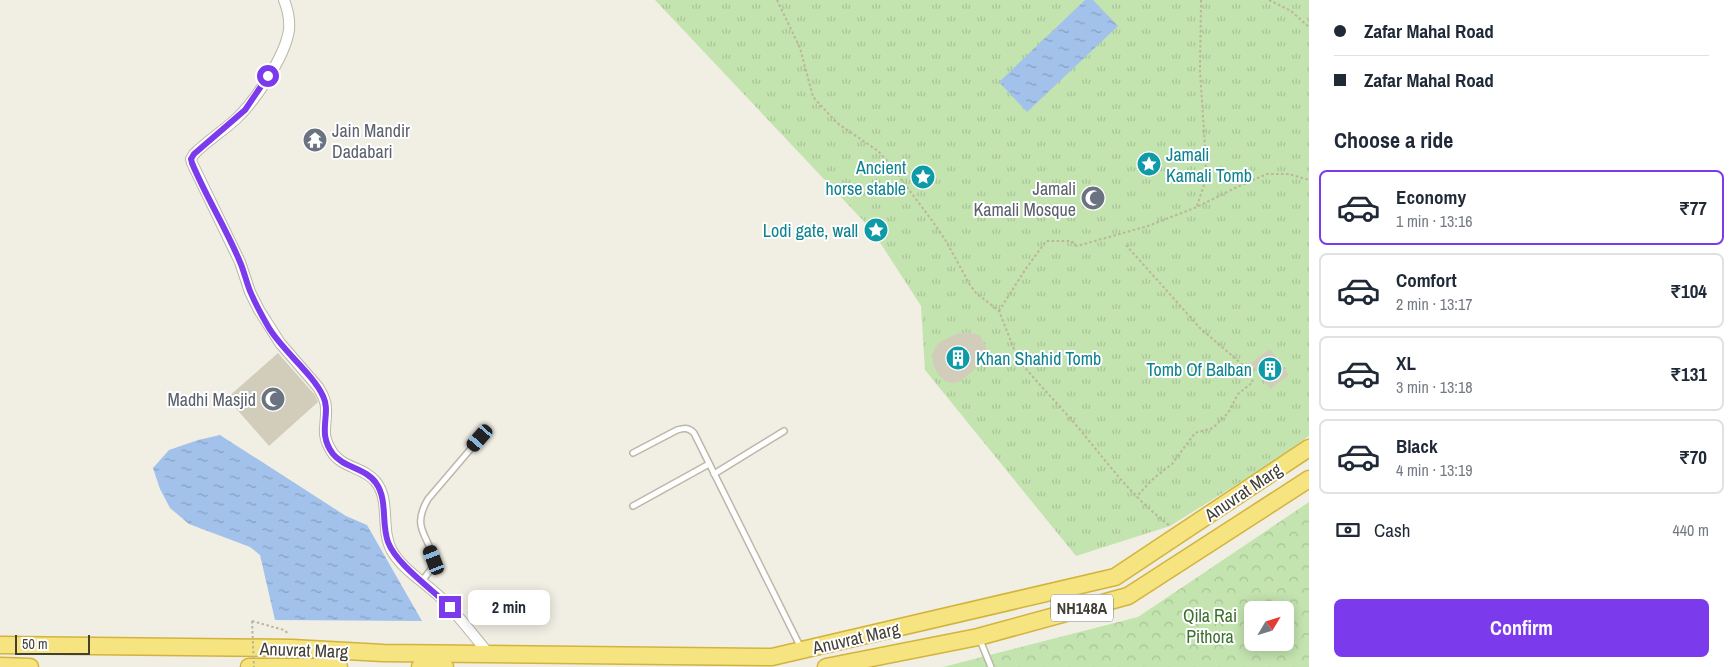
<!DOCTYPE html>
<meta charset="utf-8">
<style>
body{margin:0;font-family:"Archivo Narrow",sans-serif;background:#f2f2f3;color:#1f2937;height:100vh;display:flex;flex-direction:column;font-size:19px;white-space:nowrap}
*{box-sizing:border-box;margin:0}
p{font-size:16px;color:#747a83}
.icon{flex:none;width:28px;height:28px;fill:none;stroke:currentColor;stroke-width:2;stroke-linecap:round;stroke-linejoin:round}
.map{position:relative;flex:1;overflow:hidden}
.sheet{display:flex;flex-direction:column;background:#fff;width:425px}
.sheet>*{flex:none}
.hud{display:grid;align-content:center;height:110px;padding:0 25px;background:#fff}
.needle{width:32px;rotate:52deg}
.fabs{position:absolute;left:1244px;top:601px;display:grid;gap:10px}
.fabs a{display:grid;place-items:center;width:50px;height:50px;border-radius:8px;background:#fff;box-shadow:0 2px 12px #0003;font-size:25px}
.scale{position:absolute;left:15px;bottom:12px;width:75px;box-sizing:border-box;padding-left:5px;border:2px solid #423f34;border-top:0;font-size:14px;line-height:18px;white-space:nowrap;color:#423f34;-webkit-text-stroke:4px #fff;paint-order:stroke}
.end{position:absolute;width:22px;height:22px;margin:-11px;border:6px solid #7c3aed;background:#fff;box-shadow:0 0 0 2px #fff}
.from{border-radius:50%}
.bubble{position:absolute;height:35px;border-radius:8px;background:#fff;box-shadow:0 2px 12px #0003;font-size:16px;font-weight:700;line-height:35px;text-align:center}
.car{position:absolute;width:15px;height:30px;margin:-15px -8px;border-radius:6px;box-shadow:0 0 4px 1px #0007;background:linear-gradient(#222 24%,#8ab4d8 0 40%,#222 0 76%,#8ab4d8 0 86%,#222 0)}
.hud b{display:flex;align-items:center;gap:18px;height:48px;font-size:19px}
.hud b+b{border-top:1px solid #e0e1e3}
.hud i{width:12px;height:12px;background:#1f2937}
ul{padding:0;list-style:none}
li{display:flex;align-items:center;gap:15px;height:75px;margin:0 10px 8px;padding:0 15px;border:2px solid #e0e1e3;border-radius:8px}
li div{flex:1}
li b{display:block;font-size:19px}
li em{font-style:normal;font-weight:700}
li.current{border-color:#7c3aed}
li>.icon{width:45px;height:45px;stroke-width:1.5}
h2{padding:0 25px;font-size:22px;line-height:60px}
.pay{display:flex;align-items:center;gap:12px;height:55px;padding:0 25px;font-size:19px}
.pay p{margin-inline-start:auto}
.action{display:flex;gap:10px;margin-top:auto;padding:10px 25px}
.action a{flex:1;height:58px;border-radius:8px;background:#7c3aed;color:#fff;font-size:20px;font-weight:700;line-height:58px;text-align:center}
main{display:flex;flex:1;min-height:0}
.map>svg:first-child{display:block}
.grass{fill:url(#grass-tufts)}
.forest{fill:url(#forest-crowns);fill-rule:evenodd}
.water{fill:url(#water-ripples)}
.building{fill:#d2ccba}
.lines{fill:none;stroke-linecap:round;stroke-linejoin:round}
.service-casing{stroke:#bbb8a7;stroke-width:8}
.minor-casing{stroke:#bbb8a7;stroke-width:12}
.trunk-casing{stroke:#d3b33c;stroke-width:19}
.path{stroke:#bcb599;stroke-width:2;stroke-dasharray:2.5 2.5;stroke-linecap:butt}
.service{stroke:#fff;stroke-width:5}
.minor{stroke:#fff;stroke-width:10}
.trunk{stroke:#f6e480;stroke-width:16}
.path-bridge{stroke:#bcb599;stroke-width:2;stroke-dasharray:2.5 2.5;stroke-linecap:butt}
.route{stroke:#7c3aed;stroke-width:6}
.labels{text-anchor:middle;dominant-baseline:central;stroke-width:4;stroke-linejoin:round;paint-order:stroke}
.shield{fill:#fff;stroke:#7b7971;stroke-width:1}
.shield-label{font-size:16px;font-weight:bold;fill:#423f34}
.worship-label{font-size:18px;fill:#5b616d;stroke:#fff;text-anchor:end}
.culture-label{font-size:18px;fill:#0d838f;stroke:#fff;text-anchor:end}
.street-label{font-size:18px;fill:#423f34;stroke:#fff}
.park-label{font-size:18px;fill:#3b702c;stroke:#fff}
</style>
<main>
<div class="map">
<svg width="1309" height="667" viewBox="0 0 1309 667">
<defs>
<pattern id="grass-tufts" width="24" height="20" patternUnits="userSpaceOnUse" patternTransform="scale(1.25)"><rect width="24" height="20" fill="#c3e3af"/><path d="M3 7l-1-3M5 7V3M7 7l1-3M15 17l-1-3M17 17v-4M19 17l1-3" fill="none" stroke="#a9c497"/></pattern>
<pattern id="forest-crowns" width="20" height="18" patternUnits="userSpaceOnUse" patternTransform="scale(1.25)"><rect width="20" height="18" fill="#c3e3af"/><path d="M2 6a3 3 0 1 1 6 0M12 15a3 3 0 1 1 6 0" fill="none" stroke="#a9c497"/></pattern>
<pattern id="water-ripples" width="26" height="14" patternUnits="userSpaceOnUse" patternTransform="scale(1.25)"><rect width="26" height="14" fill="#a3c2eb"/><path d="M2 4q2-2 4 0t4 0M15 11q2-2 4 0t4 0" fill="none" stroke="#869fbf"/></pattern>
</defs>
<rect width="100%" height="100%" fill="#f1efe4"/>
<!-- grass -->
<polygon class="grass" points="655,0 1309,0 1309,436 1271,463 1170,526 1076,556 925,370 921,306 872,230"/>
<!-- forest -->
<path class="forest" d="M1309,502V667H943L1138,617ZM1252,610H1285V642H1252Z"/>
<!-- water -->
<g class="water">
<polygon points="1085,0 1093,0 1118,26 1027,112 999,82"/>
<polygon points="220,435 346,516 367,525 422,621 275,620 260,555 250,547 189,524 170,508 160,489 153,468 169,450 198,440"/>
</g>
<!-- building -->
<g class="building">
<polygon points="970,332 980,336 986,346 986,354 973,371 959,382 952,383 945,381 938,374 934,366 932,355 938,343 959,333"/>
<polygon points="1270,349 1289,375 1270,389 1251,363"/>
<polygon points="278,353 315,395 318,402 269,446 227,398"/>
</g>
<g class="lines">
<defs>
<g id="service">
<path d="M633,453L677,430C684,428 688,427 694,433L801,648"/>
<polyline points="714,474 784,431"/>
<polyline points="633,506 709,464"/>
<path d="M422,581L435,564C430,535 410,530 428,499L480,438"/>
<polyline points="980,640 991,667"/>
</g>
<path id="minor" d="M284,0C288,10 290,19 289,30C285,57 255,101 236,119C223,131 207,141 194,154L191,159L192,163L240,262L250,292L259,310L280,343L318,387C322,394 326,400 326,408C327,427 320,433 332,452C342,468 364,467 376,482C391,501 380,530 392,551C403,570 426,583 442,599C459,616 473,635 489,654"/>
<g id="trunk">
<polyline points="0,645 292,648 383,653 772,657 1115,577 1309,448"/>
<polyline points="0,666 30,667"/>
<polyline points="249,667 339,667"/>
<polyline points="420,667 445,667"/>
<polyline points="826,667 978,637 1128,596 1309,479"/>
</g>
</defs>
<!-- service casing -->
<use href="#service" class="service-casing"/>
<!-- minor casing -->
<use href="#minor" class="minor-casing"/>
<!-- trunk casing -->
<use href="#trunk" class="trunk-casing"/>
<!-- path -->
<g class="path">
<path d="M777,0L800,48L813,97L837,123L878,151L890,164L933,222L946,241L970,285L976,293L999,311L1016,354L1022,364C1041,387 1062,408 1081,431C1110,466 1133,498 1170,526"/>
<polyline points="1269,0 1291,11 1309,27"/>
<polyline points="1197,206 1204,185 1206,162 1200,71 1201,0"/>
<polyline points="1126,245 1200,328 1244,366 1253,382 1238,394 1228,413 1213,428 1195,433 1172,464 1154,478 1136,497"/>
<polyline points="999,311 1025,270 1046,241 1071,241 1077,246 1148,226 1197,207 1235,188 1267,174 1289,174 1309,180"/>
<polyline points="252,621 284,630 289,634"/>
</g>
<!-- service -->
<use href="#service" class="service"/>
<!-- minor -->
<use href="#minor" class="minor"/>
<!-- trunk -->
<use href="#trunk" class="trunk"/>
<!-- path-bridge -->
<polyline class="path-bridge" points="252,621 254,667"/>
</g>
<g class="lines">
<!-- route -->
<path class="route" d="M268,76L245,110L194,154L191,159L192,163C206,197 226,228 240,262C244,271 246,281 250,291C255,303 262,316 269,328C283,351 312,373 323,396C332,414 316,432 333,454C344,468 366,468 376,483C388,500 381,523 388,542C396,564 433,590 450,607"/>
</g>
<!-- icons -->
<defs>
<symbol id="temple-disc" viewBox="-11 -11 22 22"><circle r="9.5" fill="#6b7280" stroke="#fff"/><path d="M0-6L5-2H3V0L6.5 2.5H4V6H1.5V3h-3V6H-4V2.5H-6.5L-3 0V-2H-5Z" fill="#fff"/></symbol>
<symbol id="sight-disc" viewBox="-11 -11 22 22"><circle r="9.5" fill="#0f9aa8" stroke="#fff"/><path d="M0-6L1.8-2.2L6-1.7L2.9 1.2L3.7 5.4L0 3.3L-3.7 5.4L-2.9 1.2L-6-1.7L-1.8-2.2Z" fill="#fff"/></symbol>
<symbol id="mosque-disc" viewBox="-11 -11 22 22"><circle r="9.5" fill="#6b7280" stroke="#fff"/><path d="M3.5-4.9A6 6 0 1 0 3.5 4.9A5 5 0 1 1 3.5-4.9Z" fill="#fff"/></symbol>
<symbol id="building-disc" viewBox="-11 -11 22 22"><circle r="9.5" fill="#0f9aa8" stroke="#fff"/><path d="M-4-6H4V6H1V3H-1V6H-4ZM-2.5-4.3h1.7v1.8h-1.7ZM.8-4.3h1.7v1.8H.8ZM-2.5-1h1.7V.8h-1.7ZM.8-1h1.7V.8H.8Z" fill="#fff"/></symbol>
</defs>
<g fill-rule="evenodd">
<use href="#temple-disc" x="301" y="126" width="28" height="28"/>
<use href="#sight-disc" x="1135" y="150" width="28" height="28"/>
<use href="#sight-disc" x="909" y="163" width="28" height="28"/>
<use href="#mosque-disc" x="1079" y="184" width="28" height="28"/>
<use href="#sight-disc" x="862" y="216" width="28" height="28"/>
<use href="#building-disc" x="944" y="344" width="28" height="28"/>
<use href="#building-disc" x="1256" y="355" width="28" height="28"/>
<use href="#mosque-disc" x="259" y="385" width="28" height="28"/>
</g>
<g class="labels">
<!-- shield labels -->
<rect class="shield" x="1051" y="594.5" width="62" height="27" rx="4"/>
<g class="shield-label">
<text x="1082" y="608">NH148A</text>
</g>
<!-- worship labels -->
<g class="worship-label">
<text x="332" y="130" text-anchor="start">Jain Mandir<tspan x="332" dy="21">Dadabari</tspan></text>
<text x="1076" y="188">Jamali<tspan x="1076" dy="21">Kamali Mosque</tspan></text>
<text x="256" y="399">Madhi Masjid</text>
</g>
<!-- culture labels -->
<g class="culture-label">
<text x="1166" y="154" text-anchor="start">Jamali<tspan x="1166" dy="21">Kamali Tomb</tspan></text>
<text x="906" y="167">Ancient<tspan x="906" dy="21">horse stable</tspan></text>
<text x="858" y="230">Lodi gate, wall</text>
<text x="976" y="358" text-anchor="start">Khan Shahid Tomb</text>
<text x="1252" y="369">Tomb Of Balban</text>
</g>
<!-- street labels -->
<g class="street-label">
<text transform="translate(1243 492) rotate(-34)">Anuvrat Marg</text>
<text transform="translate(856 638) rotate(-13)">Anuvrat Marg</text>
<text transform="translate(304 650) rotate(2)">Anuvrat Marg</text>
</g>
<!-- park labels -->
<g class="park-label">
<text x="1210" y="615">Qila Rai<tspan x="1210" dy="21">Pithora</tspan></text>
</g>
</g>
</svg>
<div class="fabs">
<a><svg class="needle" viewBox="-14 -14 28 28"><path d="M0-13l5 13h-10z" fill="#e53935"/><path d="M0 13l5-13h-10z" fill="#747a83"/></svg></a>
</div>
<div class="scale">50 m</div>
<i class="end from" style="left:268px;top:76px"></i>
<i class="end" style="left:450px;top:607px"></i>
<div class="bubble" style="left:468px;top:590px;width:82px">2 min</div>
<i class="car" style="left:480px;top:438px;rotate:221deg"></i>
<i class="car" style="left:434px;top:560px;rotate:339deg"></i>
</div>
<section class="sheet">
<div class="hud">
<b><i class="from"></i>Zafar Mahal Road</b>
<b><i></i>Zafar Mahal Road</b>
</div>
<h2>Choose a ride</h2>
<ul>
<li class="current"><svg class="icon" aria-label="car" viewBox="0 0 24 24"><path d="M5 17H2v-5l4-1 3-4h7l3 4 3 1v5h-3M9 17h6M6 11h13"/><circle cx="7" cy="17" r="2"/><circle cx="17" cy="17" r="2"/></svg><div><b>Economy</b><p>1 min · 13:16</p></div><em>₹77</em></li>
<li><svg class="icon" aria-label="car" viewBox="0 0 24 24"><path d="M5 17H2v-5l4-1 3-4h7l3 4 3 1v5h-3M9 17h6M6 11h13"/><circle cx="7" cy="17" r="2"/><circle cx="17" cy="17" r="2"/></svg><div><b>Comfort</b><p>2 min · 13:17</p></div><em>₹104</em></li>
<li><svg class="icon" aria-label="car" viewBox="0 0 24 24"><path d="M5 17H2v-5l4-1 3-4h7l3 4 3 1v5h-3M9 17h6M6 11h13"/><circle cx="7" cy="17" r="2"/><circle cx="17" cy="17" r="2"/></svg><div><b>XL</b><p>3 min · 13:18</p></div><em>₹131</em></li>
<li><svg class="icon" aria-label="car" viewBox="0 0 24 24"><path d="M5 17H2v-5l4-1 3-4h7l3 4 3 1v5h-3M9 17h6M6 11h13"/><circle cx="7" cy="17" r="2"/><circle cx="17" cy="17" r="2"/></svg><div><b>Black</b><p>4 min · 13:19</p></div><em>₹70</em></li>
</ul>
<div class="pay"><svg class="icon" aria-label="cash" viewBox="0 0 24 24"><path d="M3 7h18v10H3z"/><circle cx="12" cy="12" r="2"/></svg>Cash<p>440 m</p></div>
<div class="action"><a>Confirm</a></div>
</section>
</main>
